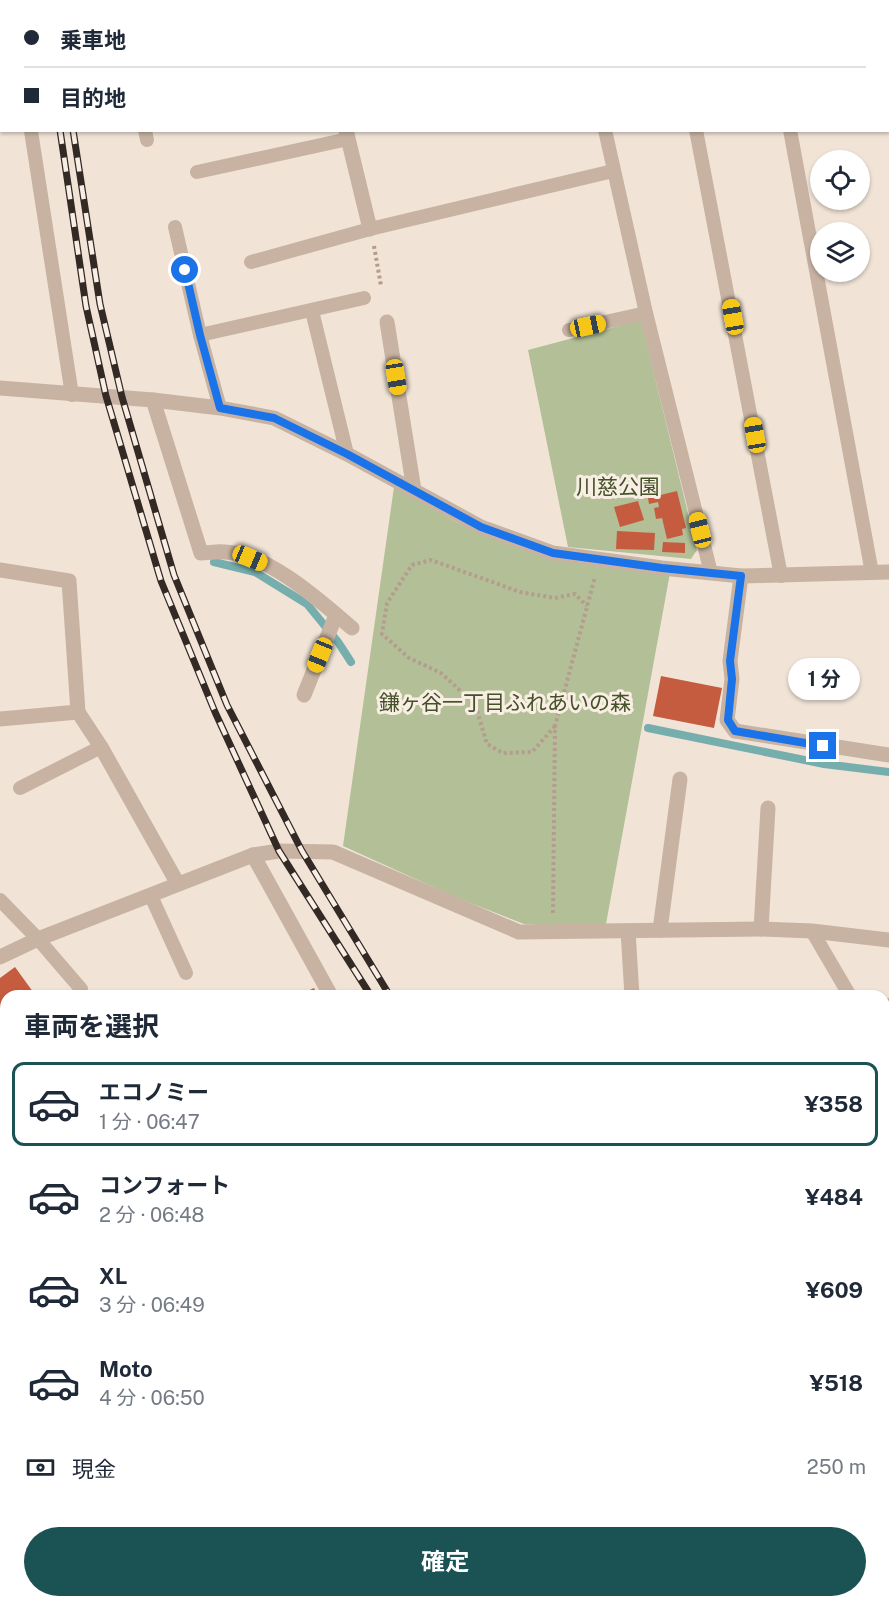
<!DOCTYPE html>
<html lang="ja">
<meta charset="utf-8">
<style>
body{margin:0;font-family:"Public Sans","Noto Sans JP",sans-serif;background:#f2f2f3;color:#1f2937;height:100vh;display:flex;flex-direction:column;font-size:22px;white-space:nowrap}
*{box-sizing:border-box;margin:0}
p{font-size:20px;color:#747a83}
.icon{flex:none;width:33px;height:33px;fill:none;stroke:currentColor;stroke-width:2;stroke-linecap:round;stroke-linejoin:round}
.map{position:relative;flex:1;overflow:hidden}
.side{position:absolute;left:0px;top:990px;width:890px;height:618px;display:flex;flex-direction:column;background:#fff;border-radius:18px 18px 0 0;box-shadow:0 2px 4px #0004}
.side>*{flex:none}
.guide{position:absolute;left:0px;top:0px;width:890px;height:132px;box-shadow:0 2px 4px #0004;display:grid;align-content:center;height:132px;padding:0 24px;background:#fff}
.fabs{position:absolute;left:810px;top:150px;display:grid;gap:12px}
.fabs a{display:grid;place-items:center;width:60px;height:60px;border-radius:50%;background:#fff;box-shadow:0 2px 4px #0004;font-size:30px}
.end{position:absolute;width:27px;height:27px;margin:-14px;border:8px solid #1a73e8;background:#fff;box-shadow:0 0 0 3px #fff}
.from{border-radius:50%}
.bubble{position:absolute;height:42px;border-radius:21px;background:#fff;box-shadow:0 2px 4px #0004;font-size:20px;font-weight:700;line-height:42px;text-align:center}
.car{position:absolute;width:18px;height:36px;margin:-18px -9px;border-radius:8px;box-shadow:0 0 4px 2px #0007;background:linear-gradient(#f5c518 24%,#345 0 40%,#f5c518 0 76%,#345 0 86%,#f5c518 0)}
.guide b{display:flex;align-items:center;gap:21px;height:57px;font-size:22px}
.guide b+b{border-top:2px solid #e0e1e3}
.guide i{width:15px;height:15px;background:#1f2937}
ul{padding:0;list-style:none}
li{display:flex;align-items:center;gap:18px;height:84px;margin:0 12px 9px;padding:0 12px;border:3px solid transparent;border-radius:12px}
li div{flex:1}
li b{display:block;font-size:22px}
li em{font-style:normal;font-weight:700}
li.on{border-color:#1b5254}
li>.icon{width:54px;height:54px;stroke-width:1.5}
h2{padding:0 24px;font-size:27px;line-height:72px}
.pay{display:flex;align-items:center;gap:15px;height:66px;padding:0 24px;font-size:22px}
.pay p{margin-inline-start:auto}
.action{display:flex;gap:12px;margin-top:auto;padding:12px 24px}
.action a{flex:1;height:69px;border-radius:36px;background:#1b5254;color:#fff;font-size:24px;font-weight:700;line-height:69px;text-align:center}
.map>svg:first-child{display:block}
.green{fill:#b3bf97}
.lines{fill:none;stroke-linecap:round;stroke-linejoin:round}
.stream{stroke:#76adad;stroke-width:8}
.building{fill:#c65c3f}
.path{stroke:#b49d8e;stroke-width:4;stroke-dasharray:3 3;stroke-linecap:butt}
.service{stroke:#c8b3a3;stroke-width:14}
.minor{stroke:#c8b3a3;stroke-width:15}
.rail-casing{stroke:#332925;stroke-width:7}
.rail{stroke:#f9eee3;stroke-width:4.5;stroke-dasharray:14;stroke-linecap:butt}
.route{stroke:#1a73e8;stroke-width:8}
.labels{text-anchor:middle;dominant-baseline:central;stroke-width:6;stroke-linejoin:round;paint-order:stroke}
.park-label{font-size:21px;fill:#445129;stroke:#f9eee3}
</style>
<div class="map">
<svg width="889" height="1608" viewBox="0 0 889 1608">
<rect width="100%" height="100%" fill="#f1e4d7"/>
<!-- green -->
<g class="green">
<polygon points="641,320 697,550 691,559 568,547 528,350"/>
<polygon points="394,487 458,523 507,543 670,573 606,924 552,926 524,924 455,897 343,846"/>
</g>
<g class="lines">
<!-- stream -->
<g class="stream">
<polyline points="214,562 255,572 307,604 338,642 351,662"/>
<polyline points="648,728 824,764 889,772"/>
</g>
</g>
<!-- building -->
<g class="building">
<polygon points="677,491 686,528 682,529 683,535 667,539 662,518 656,519 654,508 659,507 658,502 649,504 648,498"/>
<polygon points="638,501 644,520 620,527 614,507"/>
<polygon points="617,531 655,533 654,550 616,549"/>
<polygon points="663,542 685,543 685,553 662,552"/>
<polygon points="661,676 722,688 714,728 653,716"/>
<polygon points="15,967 36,996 6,996 6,1020 0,1012 0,978"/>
<polygon points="314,988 318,996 297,996"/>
<polygon points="6,1085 6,1133 0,1137 0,1089"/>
<polygon points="6,1263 6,1333 0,1320 0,1265"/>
<polygon points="884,1518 889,1526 889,1536 884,1539"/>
<polygon points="889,1541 889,1562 884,1565 884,1545"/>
<polygon points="884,1583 889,1590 889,1594 884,1597"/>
<polygon points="703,1602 720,1602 723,1608 693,1608"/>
<polygon points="733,1602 747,1602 751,1605 747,1608 735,1608 731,1604"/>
<polygon points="824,1602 877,1602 869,1608 829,1608"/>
</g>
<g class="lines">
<!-- path -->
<g class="path">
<polyline points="374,246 381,286"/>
<polyline points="555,726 532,752 503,753 487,744 475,704 441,673 409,658 382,634 387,603 412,565 431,560 520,592 555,598 575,594 587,606"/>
<polyline points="553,913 555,726 595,577"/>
<polyline points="884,1135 889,1131"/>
</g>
<!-- service -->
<g class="service">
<polyline points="577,0 578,2"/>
<polyline points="670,0 671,2"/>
<polyline points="767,0 767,2"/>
<polyline points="170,2 177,0"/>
<polyline points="855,2 856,0"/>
<polyline points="145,130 147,140"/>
<polyline points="605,130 646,313 711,573"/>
<polyline points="696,130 781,576"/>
<polyline points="790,130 872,573"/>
<polyline points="31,131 72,395"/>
<polyline points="197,172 348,139"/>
<polyline points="175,227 200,335 220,408"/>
<polyline points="251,262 370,229 613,171"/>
<polyline points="312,311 347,454"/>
<polyline points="569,330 646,313"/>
<polyline points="200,335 364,298"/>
<polyline points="20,788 101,747"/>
<polyline points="151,896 186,973"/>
<polyline points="0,900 38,939 81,989"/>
<polyline points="812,931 850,996"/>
<polyline points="884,1005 889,1005"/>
<polyline points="884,1063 889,1076"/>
<polyline points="0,1185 6,1181"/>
<polyline points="884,1199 889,1210"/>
<polyline points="884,1229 889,1225"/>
<polyline points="884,1245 889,1253"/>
<polyline points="0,1560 6,1568"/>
<polyline points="29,1602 33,1608"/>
<polyline points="401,1602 403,1608"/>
<polyline points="497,1602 498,1608"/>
<polyline points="664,1602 667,1608"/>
<polyline points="160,1606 162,1608"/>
</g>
<!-- minor -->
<g class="minor">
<polyline points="314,0 315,2"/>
<polyline points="0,32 2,32"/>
<polyline points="346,130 370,229"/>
<polyline points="387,322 414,490"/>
<polyline points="0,388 153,400 220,408 274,418 347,454 481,527 553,553 662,568 741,576 889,572"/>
<path d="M153,400L201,553C209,553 217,551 225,552C269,554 320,601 352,628"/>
<polyline points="0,570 69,581 78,712 101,747 178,884"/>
<polyline points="741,576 730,661 732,679 727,720 735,731 889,755"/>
<polyline points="304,695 336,615"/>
<polyline points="0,719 78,712"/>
<polyline points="253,855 331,996"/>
<polyline points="761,929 768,808"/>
<polyline points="660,930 680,779"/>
<polyline points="628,931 632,996"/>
<polyline points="0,957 38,939 253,855 279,851 333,852 519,932 761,929 812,931 889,940"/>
<polyline points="884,1490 889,1499"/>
<polyline points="333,1602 335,1608"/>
<polyline points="560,1602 562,1608"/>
</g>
<defs>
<g id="rail">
<polyline points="41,0 41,2"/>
<polyline points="53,0 54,2"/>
<polyline points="60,130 86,306 106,396 161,581 215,712 279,851 371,996"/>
<polyline points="73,130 100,304 122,397 174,575 227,705 302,851 390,996"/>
<polyline points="767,1602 771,1608"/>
<polyline points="796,1602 801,1608"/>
</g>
</defs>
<!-- rail casing -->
<use href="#rail" class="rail-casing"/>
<!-- rail -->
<use href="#rail" class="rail"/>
</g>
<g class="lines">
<!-- route -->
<polyline class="route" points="185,270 200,335 220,408 274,418 347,454 481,527 553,553 662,568 741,576 730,661 732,679 728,720 735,731 823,746"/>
</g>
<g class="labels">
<!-- park labels -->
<g class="park-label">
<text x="618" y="486">川慈公園</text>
<text x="505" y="702">鎌ヶ谷一丁目ふれあいの森</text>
</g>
</g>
</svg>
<div class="fabs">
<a><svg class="icon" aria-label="locate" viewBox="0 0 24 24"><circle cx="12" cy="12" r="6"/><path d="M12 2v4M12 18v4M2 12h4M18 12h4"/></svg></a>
<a><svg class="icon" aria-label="layers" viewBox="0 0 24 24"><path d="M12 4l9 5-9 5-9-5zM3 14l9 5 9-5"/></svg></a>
</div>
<i class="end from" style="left:185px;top:270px"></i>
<i class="end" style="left:823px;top:746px"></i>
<div class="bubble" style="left:788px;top:658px;width:72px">1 分</div>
<i class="car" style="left:733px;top:317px;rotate:350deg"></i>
<i class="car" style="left:588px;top:326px;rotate:78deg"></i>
<i class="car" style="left:396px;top:377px;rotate:171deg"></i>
<i class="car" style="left:755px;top:435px;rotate:350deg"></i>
<i class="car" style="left:700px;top:530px;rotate:346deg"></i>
<i class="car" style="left:250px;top:558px;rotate:113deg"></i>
<i class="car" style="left:320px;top:655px;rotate:202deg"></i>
<div class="guide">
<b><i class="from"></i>乗車地</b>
<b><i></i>目的地</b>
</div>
<section class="side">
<h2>車両を選択</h2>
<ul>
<li class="on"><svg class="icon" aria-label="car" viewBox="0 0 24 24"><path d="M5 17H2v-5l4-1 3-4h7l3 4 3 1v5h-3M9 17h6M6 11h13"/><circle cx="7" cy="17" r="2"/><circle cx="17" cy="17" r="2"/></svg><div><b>エコノミー</b><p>1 分 · 06:47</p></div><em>¥358</em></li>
<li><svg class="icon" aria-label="car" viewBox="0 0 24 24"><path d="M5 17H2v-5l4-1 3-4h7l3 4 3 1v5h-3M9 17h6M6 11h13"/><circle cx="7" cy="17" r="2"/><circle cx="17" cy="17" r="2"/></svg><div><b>コンフォート</b><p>2 分 · 06:48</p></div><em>¥484</em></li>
<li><svg class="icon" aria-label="car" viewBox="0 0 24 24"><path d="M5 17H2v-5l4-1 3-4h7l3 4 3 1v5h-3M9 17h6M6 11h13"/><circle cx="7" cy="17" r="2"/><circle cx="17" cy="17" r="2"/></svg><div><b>XL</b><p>3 分 · 06:49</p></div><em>¥609</em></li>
<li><svg class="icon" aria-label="car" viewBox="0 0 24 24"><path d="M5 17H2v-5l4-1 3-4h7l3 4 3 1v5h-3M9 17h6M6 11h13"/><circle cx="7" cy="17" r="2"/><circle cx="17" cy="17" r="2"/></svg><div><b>Moto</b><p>4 分 · 06:50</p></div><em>¥518</em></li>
</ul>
<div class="pay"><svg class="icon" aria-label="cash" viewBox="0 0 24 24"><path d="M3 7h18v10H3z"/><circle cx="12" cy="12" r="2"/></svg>現金<p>250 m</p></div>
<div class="action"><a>確定</a></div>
</section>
</div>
